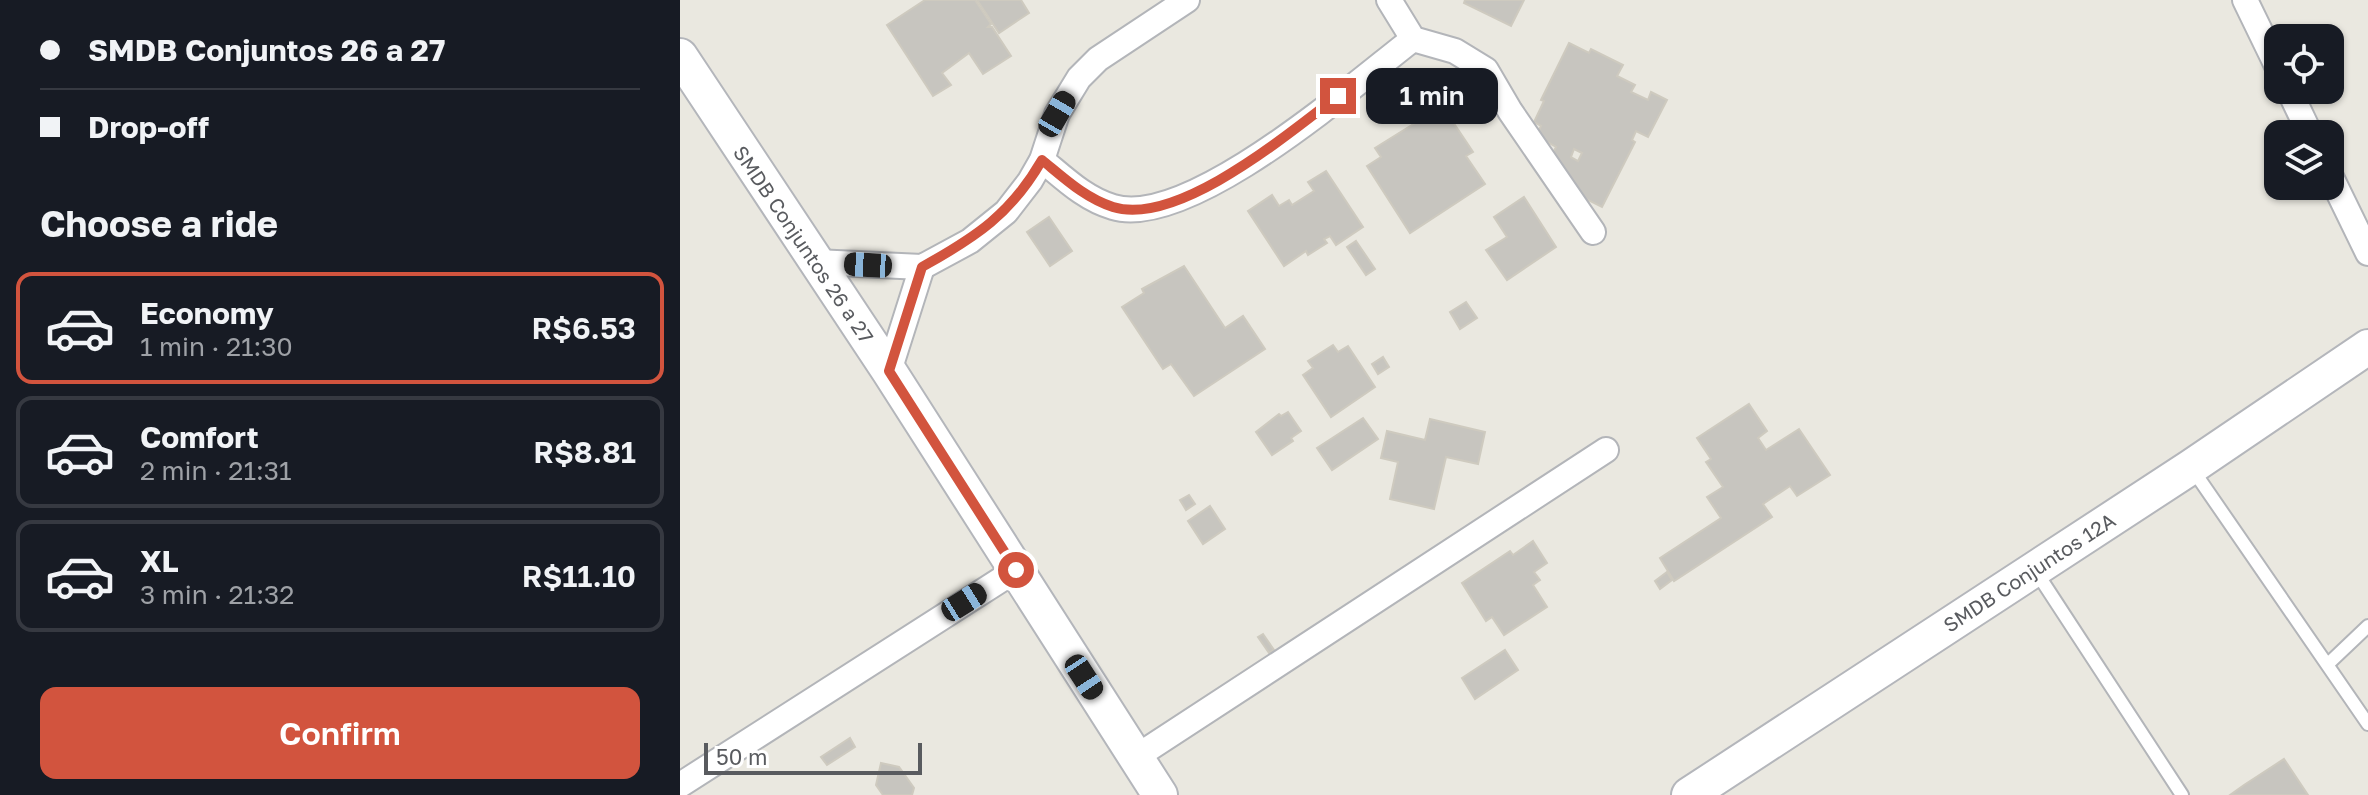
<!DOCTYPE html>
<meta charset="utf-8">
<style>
body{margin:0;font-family:"Golos Text",sans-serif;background:#20242c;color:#f1f3f6;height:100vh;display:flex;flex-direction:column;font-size:30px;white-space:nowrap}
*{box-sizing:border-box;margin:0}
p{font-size:26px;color:#9ea1a6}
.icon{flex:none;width:44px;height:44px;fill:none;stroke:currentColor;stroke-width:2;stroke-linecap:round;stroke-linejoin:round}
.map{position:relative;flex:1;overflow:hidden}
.drawer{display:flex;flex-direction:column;background:#171b24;width:680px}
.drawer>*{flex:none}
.guide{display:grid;align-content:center;height:176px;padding:0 40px;background:#171b24}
.buttons{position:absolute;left:1584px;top:24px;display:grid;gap:16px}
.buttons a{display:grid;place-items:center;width:80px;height:80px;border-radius:16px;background:#171b24;box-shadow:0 2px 6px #0004;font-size:40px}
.scale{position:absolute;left:24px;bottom:20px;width:218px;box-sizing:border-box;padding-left:8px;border:4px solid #595b5f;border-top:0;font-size:22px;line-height:28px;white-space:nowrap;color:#595b5f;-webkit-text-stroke:6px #fff;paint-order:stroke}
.end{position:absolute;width:36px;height:36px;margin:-18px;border:10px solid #d2543e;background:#fff;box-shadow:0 0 0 4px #fff}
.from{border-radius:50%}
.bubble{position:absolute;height:56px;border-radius:16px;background:#171b24;box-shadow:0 2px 6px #0004;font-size:26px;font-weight:600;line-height:56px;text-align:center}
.car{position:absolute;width:24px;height:48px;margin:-24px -12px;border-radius:10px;box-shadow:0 0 6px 2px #0007;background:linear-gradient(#222 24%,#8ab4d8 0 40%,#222 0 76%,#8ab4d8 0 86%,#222 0)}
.guide b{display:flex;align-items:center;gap:28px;height:76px;font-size:30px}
.guide b+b{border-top:2px solid #363941}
.guide i{width:20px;height:20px;background:#f1f3f6}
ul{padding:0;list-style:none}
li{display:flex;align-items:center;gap:24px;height:112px;margin:0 16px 12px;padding:0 24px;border:4px solid #363941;border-radius:16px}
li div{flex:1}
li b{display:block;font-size:30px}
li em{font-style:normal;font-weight:600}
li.selected{border-color:#d2543e}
li>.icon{width:72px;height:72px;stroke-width:1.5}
h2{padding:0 40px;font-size:36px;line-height:96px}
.primary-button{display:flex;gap:16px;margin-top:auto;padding:16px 40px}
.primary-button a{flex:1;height:92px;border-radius:16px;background:#d2543e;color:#fff;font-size:32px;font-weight:600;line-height:92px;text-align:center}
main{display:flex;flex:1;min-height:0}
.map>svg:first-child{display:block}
.building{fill:#c7c5bf;stroke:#cecabf;stroke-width:2;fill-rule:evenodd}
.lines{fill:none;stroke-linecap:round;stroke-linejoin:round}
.lane-casing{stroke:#b3b5b9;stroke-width:16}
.street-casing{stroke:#b3b5b9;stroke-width:28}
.secondary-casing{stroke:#b4b6bb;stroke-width:38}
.lane{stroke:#fff;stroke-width:12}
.street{stroke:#fff;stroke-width:24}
.secondary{stroke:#fff;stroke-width:34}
.route{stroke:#d2543e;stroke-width:10}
.labels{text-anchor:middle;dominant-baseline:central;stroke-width:6;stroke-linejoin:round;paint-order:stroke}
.street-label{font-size:20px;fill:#595b5f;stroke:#fff}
</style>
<main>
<section class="drawer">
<div class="guide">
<b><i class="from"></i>SMDB Conjuntos 26 a 27</b>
<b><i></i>Drop-off</b>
</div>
<h2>Choose a ride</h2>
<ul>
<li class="selected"><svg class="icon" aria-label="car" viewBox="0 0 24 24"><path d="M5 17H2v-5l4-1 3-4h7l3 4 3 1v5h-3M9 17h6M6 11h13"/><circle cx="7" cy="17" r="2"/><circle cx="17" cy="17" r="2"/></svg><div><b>Economy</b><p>1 min · 21:30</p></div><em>R$6.53</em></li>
<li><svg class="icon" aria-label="car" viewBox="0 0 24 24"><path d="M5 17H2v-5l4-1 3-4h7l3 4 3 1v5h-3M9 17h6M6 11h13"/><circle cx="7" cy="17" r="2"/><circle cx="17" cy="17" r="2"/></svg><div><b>Comfort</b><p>2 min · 21:31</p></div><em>R$8.81</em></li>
<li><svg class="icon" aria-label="car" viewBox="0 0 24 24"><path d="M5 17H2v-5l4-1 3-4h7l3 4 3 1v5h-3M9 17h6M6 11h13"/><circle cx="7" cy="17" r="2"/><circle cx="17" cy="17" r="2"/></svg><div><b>XL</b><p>3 min · 21:32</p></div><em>R$11.10</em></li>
</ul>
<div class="primary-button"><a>Confirm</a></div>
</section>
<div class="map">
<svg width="1688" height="795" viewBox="0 0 1688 795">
<rect width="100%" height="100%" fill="#eae8e0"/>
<!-- building -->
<g class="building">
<polygon points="245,0 295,0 311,24 308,27 312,27 331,56 303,74 289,53 262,73 271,85 253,96 207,25"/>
<polygon points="297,0 341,0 349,13 319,33"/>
<polygon points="785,0 844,0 831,26 784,3"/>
<path d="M889,43L909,53L911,49L943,65L937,76L955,85L951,92L968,100L971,92L987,100L968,137L956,131L952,140L955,142L922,207L888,190L870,159L876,147L869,143L864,154L851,147L861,126L854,122L864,101L861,100ZM894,149L902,153L898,161L891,157Z"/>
<polygon points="753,93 757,98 766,99 775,112 769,116 793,152 786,156 805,184 730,233 687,166 701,157 695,148 735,123 727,111"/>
<polygon points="646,171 683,227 656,245 650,236 644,239 647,243 628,255 626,251 604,266 568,211 592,195 599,206 609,200 612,205 634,191 628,182"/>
<polygon points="844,197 876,247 827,280 806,250 827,237 814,217"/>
<polygon points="369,217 392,251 370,266 347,232"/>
<polygon points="676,241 695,269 686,275 667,247"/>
<polygon points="504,266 545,328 563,316 585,349 514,396 491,364 483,369 442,307 464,293 462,289"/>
<polygon points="786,302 797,318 780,329 770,312"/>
<polygon points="653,345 658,352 668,346 695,387 651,417 623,375 633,368 628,361"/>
<polygon points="703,357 709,367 698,374 692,364"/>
<polygon points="1069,404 1087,431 1078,438 1086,450 1119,429 1150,475 1117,496 1110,486 1083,504 1092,517 994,581 980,558 1041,518 1027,497 1043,487 1026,462 1031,459 1017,438"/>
<polygon points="608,412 621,431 611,438 613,441 592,455 576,432 599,414 601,416"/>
<polygon points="683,418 698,439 652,470 637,448"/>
<polygon points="750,419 805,432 798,464 766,457 754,509 710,499 718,462 701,458 707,431 745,440"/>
<polygon points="509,495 515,504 506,510 500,500"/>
<polygon points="530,506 545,529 523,544 508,521"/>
<polygon points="853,541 867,563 854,572 860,580 853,585 867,607 824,635 812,617 806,621 782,583 830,551 833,555"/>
<polygon points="987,572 992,580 980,589 975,581"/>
<polygon points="583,634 594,650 589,653 578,637"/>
<polygon points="825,650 838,670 795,699 782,678"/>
<polygon points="170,738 175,747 147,765 141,757"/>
<polygon points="1604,759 1628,795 1550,795 1564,785"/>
<polygon points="201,763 219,767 234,788 232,795 203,795 196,785"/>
</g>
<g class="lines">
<defs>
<g id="lane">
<polyline points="1513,470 1688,724"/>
<polyline points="1355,570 1502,795"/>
<polyline points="1648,664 1688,626"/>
</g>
<g id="street">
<polyline points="709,0 733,39 775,51 806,70 830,111 913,232"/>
<polyline points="1565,0 1598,68"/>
<polyline points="1609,90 1630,134"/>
<path d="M362,160C384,178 405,199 433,207C509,230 673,85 733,39"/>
<polyline points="1650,175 1688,253"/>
<polyline points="135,262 242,267 290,241 326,212 350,181 362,160 377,114 399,78 418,59 507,0"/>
<polyline points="209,371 242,267"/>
<polyline points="456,757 926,450"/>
<polyline points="0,785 336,570"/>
</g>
<g id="secondary">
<polyline points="0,56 209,371 480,795"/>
<polyline points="1009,795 1511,467 1688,347"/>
</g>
</defs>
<!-- lane casing -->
<use href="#lane" class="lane-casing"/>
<!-- street casing -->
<use href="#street" class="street-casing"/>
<!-- secondary casing -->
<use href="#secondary" class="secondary-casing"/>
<!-- lane -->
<use href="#lane" class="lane"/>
<!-- street -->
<use href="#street" class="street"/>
<!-- secondary -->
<use href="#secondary" class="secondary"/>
</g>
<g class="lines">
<!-- route -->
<path class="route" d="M336,570L209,371L242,267C296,237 331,214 362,160C384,178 405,198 433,207C498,227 609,133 658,96"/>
</g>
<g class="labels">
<!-- street labels -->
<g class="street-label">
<text transform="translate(124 244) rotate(56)">SMDB Conjuntos 26 a 27</text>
<text transform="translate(1349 572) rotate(-33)">SMDB Conjuntos 12A</text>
</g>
</g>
</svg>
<div class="buttons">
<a><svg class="icon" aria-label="locate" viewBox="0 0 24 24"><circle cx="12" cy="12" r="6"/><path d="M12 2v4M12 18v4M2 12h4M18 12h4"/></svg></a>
<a><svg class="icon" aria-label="layers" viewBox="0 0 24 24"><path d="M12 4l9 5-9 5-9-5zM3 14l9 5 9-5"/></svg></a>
</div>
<div class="scale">50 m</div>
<i class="end from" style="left:336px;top:570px"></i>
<i class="end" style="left:658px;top:96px"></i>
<div class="bubble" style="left:686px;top:68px;width:132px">1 min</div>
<i class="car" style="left:377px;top:114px;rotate:30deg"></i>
<i class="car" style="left:188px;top:265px;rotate:273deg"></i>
<i class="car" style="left:284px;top:602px;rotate:58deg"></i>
<i class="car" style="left:404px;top:677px;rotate:147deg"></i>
</div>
</main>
